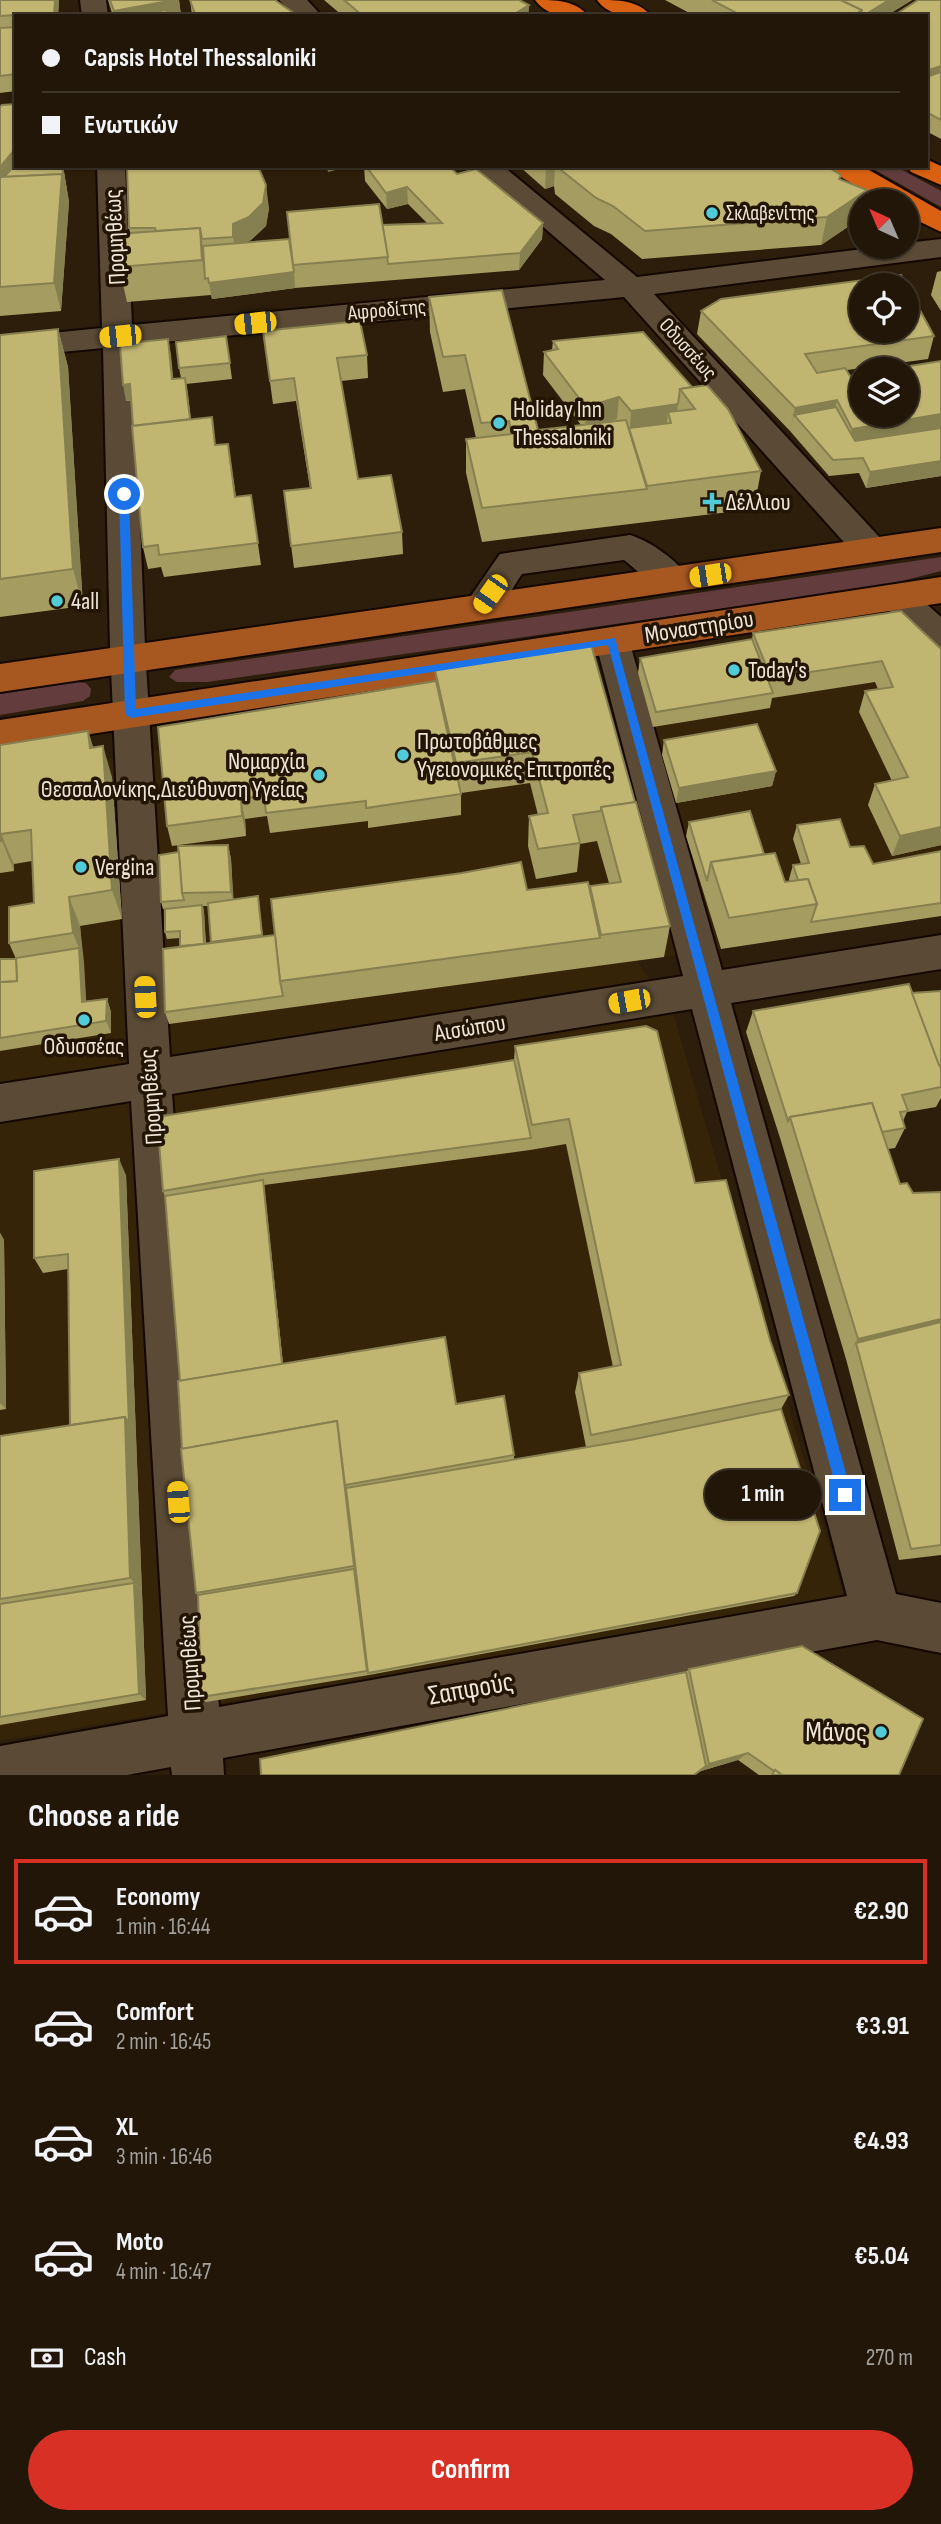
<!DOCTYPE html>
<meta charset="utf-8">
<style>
body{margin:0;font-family:"Sofia Sans Condensed",sans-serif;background:#2d2316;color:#f1f3f6;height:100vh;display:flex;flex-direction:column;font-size:26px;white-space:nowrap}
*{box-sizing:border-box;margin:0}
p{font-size:23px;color:#a29f9c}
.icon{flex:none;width:38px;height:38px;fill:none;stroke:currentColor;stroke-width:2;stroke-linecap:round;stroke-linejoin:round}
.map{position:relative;height:1775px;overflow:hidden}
.side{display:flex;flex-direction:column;background:#211608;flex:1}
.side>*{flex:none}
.hud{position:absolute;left:14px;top:14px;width:914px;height:154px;border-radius:0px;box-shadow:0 2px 5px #0004,0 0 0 2px #3e3529;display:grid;align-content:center;height:154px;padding:0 28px;background:#211608}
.needle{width:46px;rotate:316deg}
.buttons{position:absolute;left:849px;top:189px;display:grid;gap:14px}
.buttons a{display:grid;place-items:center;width:70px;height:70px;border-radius:50%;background:#211608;box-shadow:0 2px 5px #0004,0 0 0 2px #3e3529;font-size:35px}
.end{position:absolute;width:32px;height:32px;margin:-16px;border:9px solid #1a73e8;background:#fff;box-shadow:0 0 0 4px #fff}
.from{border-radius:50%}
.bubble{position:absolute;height:49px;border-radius:24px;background:#211608;box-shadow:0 2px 5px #0004,0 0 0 2px #3e3529;font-size:23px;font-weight:700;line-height:49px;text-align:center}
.car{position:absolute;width:21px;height:42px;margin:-21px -10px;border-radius:9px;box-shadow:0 0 5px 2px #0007;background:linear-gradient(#f5c518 24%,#345 0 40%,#f5c518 0 76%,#345 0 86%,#f5c518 0)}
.hud b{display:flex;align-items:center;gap:24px;height:66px;font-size:26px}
.hud b+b{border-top:2px solid #3e3529}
.hud i{width:18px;height:18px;background:#f1f3f6}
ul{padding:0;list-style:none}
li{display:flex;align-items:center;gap:21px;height:105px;margin:0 14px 10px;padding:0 14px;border:4px solid transparent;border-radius:0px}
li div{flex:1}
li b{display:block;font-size:26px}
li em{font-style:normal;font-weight:700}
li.selected{border-color:#d93025}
li>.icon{width:63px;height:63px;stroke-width:1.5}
h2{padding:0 28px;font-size:32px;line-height:84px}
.pay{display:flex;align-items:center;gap:18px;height:77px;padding:0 28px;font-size:26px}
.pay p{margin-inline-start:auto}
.button{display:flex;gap:14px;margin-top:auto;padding:14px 28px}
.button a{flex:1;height:80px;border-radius:42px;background:#d93025;color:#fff;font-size:28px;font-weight:700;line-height:80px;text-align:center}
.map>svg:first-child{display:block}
.built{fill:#362409}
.green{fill:#633d3d}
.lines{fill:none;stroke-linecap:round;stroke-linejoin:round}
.minor-casing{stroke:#140700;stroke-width:4}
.major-casing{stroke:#140700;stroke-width:4}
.highway-casing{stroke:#140700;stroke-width:4}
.minor{fill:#5b4b36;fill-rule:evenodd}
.major{fill:#a75820;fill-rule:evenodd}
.highway{fill:#da6111;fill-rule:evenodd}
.wall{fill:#a59c61;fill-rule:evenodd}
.shaded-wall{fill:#867f4f}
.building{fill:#c0b571;stroke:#867f4f;stroke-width:2;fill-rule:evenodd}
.route{fill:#1a73e8}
.poi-dot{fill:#52cbd9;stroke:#221503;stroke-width:2.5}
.labels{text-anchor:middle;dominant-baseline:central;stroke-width:7;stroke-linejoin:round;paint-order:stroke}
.far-poi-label{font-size:21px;fill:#eee4d8;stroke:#221503;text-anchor:start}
.far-street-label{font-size:21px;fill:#eee4d8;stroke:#221503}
.street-label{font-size:24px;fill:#eee4d8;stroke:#221503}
.poi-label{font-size:24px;fill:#eee4d8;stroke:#221503;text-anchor:start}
.near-street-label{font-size:28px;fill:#eee4d8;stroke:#221503}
.near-poi-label{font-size:28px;fill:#eee4d8;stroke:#221503;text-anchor:end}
</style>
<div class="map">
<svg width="941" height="1775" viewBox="0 0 941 1775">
<rect width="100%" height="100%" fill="#2c1e0a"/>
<!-- built -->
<polygon class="built" points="941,626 941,916 637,961 673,1013 845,1599 0,1741 0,778 588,676 634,843 686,834 638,673"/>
<!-- green -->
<g class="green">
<polygon points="868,166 895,166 941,191 941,207"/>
<polygon points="941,557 941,571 882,586 207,682 177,682 169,677 175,670"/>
<polygon points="76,682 86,683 91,689 90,696 83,701 0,715 0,694"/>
</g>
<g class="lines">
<defs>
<g id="minor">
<polygon points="80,0 106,0 108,16 82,16"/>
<polygon points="279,0 307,0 322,16 295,16"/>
<path d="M97,166H125L132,325L605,280L472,166H503L637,277L879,247H906V243L941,239V257L654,294L883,541L888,550L883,559L871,562L859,559L624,297L133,345L145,647L170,1057L683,976L595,640L600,631L612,627L624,631L629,640L722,970L941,935V969L731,1003L896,1594L941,1603V1653L877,1640L223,1758L224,1775H172L171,1767L127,1775H0V1746L168,1716L131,1101L0,1122V1084L129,1064L110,647L103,348L0,358V338L102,328ZM692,1009L847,1596L219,1707L172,1094Z"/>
<path d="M630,535C650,541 679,561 690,580L685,589C660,596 642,574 624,560L522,574C507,595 496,627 467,618L462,609L500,554Z"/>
<path d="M897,584L909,588L941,617V651C919,644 891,617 880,597L885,588Z"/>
</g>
<g id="major">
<polygon points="941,528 941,552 0,692 0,664"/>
<polygon points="941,577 941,603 0,748 0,720"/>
</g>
<g id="highway">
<path d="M535,0C555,0 576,0 588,16C569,16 548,18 535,0Z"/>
<path d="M597,0C617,0 639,0 651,16C632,16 610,18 597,0Z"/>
<polygon points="926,159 941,166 941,185 911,172 907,166 926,166"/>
<polygon points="828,166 862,166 941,211 941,232 906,215 906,201 883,201 832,172"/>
</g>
</defs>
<!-- minor casing -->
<use href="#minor" class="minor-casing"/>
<!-- major casing -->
<use href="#major" class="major-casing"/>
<!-- highway casing -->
<use href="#highway" class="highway-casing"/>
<!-- minor -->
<use href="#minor" class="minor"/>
<!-- major -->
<use href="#major" class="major"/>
<!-- highway -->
<use href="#highway" class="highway"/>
</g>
<!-- wall -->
<g class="wall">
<polygon points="0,0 59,0 58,16 16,16 16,91 0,93"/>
<polygon points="108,0 179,0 181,16 113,16"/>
<polygon points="190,0 275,0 192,15"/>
<polygon points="324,0 519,0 529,5 528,16 343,16"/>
<polygon points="665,0 912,0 886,16 695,16"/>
<polygon points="941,0 941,139 926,131 926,16"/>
<polygon points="0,107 16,166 63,166 69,202 61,311 0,316"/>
<polygon points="364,166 449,166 457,174 543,223 542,239 519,270 295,288 212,299 211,295 127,302 119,267 130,233 129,228 269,208 266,226 251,240 247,242 289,239 382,225 427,223 408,204 387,209 365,181"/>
<polygon points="519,166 826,166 864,201 861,218 821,245 642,259 611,234 594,226 555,194 554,186 545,189"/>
<polygon points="941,271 941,311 931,295 937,272"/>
<polygon points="429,297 538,430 581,425 543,375 544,352 552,350 553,341 643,332 761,471 754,509 482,542 466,473 466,439 476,438 465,389 443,392 430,332"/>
<polygon points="701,311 934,336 928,359 847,370 850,376 941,361 941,476 866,488 859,473 829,476 790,431 697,334"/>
<polygon points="58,329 68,367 83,606 0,617 0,335"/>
<polygon points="263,331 367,355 368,378 341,381 358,479 402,532 403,554 294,568 284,491 310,488 296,401 273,404"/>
<polygon points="226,336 232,379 186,384 191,419 216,445 228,444 236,497 251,495 261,565 164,577 161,567 148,569 143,547 131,401 126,401 168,339 173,379 181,378 179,368"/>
<polygon points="753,633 941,649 941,845 892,856 868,805 875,784 892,781 859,712 865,691 878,689 875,682 772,698 770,708 653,727 638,673 640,658 752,639"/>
<path d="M435,670L635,802L670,926L664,957L169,1024L165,1012L180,946V938L167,939L165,932V909H163L161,902L228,845L231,859L233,900L258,896L263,937L527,890H589L590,886L609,883L597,841L580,844L577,872L536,879L528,846L529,816L538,815L530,783L461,793V815L368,828V821L270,833L267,816L245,819L246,836L172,846L167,826L436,681ZM203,906H209L211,943H206L204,912Z"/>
<polygon points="88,731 93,747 112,777 122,919 80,926 86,1001 107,999 111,1012 111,1033 0,1051 0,959 16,959 9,943 34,903 32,861 14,864 14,871 0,873 0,745"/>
<polygon points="664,740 776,771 772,786 676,803 662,755"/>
<polygon points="689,822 764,854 785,882 790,882 789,879 793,865 801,864 793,839 797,825 850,847 873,864 941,851 941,916 721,949 686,836"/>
<polygon points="941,991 941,1098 936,1107 907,1112 903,1121 905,1128 895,1148 888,1149 900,1184 913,1193 941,1192 941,1555 899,1560 846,1359 781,1141 746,1032 753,1011 912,993"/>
<path d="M515,1046L695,1183L770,1340L789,1395L781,1409L797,1593L794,1596L369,1675L206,1702L201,1697L198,1595L196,1593L182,1449L180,1381L165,1196L163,1191L514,1060ZM566,1144L613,1367L579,1373L575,1392L586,1447L514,1460V1455L456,1404L283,1364L264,1185L530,1150Z"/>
<polygon points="126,1175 146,1700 0,1725 0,1436 70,1425 68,1269 43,1273 34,1258"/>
<polygon points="0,1233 4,1240 6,1409 0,1410"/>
<polygon points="689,1669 899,1775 759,1775 738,1760 701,1771 686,1672"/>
</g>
<!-- shaded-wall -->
<g class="shaded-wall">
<polygon points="55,0 59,0 58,16 54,16"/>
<polygon points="174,0 179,0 181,16 115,16 114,11"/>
<polygon points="889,0 912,0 886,16 863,16"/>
<polygon points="529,5 528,16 511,16"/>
<polygon points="941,66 941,88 926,92 926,71"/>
<polygon points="16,148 16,166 0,189 0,167"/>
<polygon points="62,166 63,166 69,202 65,186"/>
<polygon points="327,166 351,166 328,172"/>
<polygon points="546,166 555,166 554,186 545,189"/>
<polygon points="62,174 69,202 61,311 54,283"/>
<polygon points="266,185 269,208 266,226 251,240 236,247 236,260 233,237 233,224"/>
<polygon points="407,187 408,204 387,209 386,193"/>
<polygon points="867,190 864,201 861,201 861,218 821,245 827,217"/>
<polygon points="543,223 542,239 519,270 520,253"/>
<polygon points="200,228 205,262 205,279 202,260"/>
<polygon points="294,272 295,288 212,299 209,283"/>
<polygon points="58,329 68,367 83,606 73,569"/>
<polygon points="168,339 171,355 175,396 172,379"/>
<polygon points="185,378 188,394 193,442 190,426"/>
<polygon points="130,384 133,400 126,401 123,385"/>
<polygon points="619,397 617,419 585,430 586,407"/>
<polygon points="837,400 832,423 794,415 790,431 795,408"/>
<polygon points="678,404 675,427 668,412 666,428 630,429 631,411"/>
<polygon points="941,414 941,435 846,451 852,429"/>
<polygon points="941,461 941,476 866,488 870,472"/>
<polygon points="88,731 98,763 90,748"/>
<polygon points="103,746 112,777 122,919 112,890"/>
<polygon points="776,771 772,786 676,803 679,788"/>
<polygon points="241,799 245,819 246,836 242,816"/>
<polygon points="941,827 941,845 892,856 900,836"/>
<polygon points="1,834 14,864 14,871 2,841"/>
<polygon points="228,845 231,859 234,906 231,892"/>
<polygon points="69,897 80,926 84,962 87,1015 82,1002 79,948 73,933"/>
<polygon points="202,905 204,912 206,953 205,946"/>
<polygon points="107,999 111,1012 111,1033 106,1021"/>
<polygon points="119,1159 126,1175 142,1591 130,1578 125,1417"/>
<polygon points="263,1180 264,1185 284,1373 282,1368"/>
<polygon points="0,1233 4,1240 6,1409 0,1403"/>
<polygon points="941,1319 941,1335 856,1343 846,1359 858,1339"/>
<polygon points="337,1421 340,1433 369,1675 367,1671 354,1566"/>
<polygon points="134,1583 142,1591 146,1700 139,1694"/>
<polygon points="748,1753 738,1760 701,1771 694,1775 709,1764"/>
</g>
<!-- building -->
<g class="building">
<polygon points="0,0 55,0 54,16 28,16 28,14 0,16"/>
<polygon points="110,0 174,0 114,11"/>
<polygon points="190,0 275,0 298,16 183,16 195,14"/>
<polygon points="344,0 519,0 529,5 511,16 363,16"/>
<polygon points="712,0 841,0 862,10 853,16 742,16"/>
<polygon points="841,0 889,0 863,16 861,16 862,10"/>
<polygon points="918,0 941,0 941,66 926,71 926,16 893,16"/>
<polygon points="166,10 168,16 130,16"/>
<polygon points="16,27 16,74 0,76 0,28"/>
<polygon points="941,72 941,120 926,112 926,77"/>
<polygon points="16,104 16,148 0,167 0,107 2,105"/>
<polygon points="16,164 16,166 62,166 65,186 62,174 4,177"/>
<polygon points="127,166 258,166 266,185 263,203 249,217 233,224 233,237 202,239 200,228 156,231 155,228 129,228"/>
<polygon points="366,166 449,166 457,174 476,169 543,223 520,253 388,264 382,225 442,223 407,187 386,193"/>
<polygon points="556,166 826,166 841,175 839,179 867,190 827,217 645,231 613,206 596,198"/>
<polygon points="62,174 54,283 0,287 0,177"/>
<polygon points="379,204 388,257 293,265 287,212"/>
<polygon points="200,228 202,260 119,267 117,234"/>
<polygon points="289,239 294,272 209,283 208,278 205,279 203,246"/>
<path d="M901,275L934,336L805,354L817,373L845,368L850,376L861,374V415H906V369H891L941,361V414L852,429L837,400L795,408L701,311L721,299ZM861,285H906V331H861Z"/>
<polygon points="502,290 538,430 626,420 647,489 482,508 466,439 512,434 509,421 481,423 465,355 443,357 429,297"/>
<polygon points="360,321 367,355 337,358 358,479 391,475 402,532 291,546 284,491 311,488 294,378 270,381 263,331"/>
<polygon points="58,329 73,569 0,579 0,335"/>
<polygon points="643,332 692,387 680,389 678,404 631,411 619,397 586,407 544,352 558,349 553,341"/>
<polygon points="226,336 230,363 179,368 176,342"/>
<polygon points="168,339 172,379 185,378 190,419 133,426 130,384 123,385 120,344"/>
<polygon points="707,385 728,409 761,471 647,486 629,428 671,423 668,412 695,409 680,389"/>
<polygon points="836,407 855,441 941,428 941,461 870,472 863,458 833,460 794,415"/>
<polygon points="212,417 215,445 228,444 235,497 251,495 258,543 159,555 158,545 143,547 132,426"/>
<polygon points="901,611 941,649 941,827 900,836 875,784 908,777 865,691 893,687 882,661 771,678 753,633"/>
<polygon points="752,639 773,693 656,712 640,658"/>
<polygon points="591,644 635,802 601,807 601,811 573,815 580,843 538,849 529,816 548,813 532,752 456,763 435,670"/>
<polygon points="436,681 461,794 366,808 366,801 266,813 264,795 241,799 242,816 167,826 158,727"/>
<polygon points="757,724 776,771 679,788 664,740"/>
<polygon points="88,731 90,748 103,746 112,890 69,897 73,933 9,943 9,907 34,903 31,830 1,834 2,841 0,841 0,745"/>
<polygon points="636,802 670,926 601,935 590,886 621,882 601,807"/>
<polygon points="750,811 764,854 711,862 707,881 689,822"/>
<polygon points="840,819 850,847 864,846 873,864 941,851 941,903 811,922 817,904 808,879 798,880 793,865 809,863 797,825"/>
<polygon points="228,845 231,892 182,893 178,846"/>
<polygon points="179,852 182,893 184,900 161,902 159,855"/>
<polygon points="775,853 785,882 808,879 817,904 729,918 711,862"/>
<polygon points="521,862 527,890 588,882 600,938 280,981 271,899 462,873"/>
<polygon points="258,896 262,935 211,942 208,903"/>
<polygon points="202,905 204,944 180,946 180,931 165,932 165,909"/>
<polygon points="275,935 280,981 283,996 165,1012 163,949"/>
<polygon points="79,948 82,1002 107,999 106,1021 0,1038 0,982 17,981 16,958"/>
<polygon points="0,959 16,959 17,981 0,982"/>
<polygon points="909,984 941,1069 941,1087 902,1095 908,1111 900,1112 905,1128 882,1132 872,1103 790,1117 788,1121 753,1011"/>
<polygon points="941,991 941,1065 939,1065 912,993"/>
<polygon points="646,1026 657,1031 695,1183 726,1180 770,1340 789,1395 591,1435 579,1373 621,1365 569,1119 532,1125 515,1046"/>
<polygon points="514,1060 531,1138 261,1174 163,1191 157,1117"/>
<polygon points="872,1103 900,1184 907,1183 913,1193 941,1192 941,1319 858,1339 790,1117"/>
<polygon points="119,1159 129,1423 125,1417 70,1425 68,1254 34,1258 34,1171"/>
<polygon points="263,1180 282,1364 180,1381 165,1196"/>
<polygon points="941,1322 941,1545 911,1549 856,1343"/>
<polygon points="445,1337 456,1404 504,1396 514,1455 345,1485 337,1421 182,1449 178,1381"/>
<polygon points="781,1409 820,1531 797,1593 368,1673 346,1488 635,1439"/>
<polygon points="125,1417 130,1578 0,1599 0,1436"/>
<polygon points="337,1421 354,1566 196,1593 181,1449"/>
<polygon points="354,1569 367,1671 201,1697 198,1595"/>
<polygon points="134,1583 139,1694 0,1717 0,1604"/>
<polygon points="802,1646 923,1719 899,1775 782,1775 775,1770 774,1771 748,1753 709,1764 689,1669"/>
<polygon points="686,1672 706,1766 694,1775 261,1775 260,1759"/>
<polygon points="775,1770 782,1775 772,1775"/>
</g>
<!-- route -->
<polygon class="route" points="124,490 129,494 136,709 615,638 852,1495 850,1500 840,1500 838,1495 608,645 131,718 125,714 119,494"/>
<!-- markers -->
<g class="poi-dot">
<circle cx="712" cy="213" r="7"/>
<circle cx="499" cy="423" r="7"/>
<path d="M708.5 491.5h7v7h7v7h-7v7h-7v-7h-7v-7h7z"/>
<circle cx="57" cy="601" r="7"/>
<circle cx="734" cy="670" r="7"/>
<circle cx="403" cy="755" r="7"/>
<circle cx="319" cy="775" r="7"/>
<circle cx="81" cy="867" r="7"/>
<circle cx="84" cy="1020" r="7"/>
<circle cx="881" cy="1732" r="7"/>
</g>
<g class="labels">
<!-- far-poi labels -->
<g class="far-poi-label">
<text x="726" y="213">Σκλαβενίτης</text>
</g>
<!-- far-street labels -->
<g class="far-street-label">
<text transform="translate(387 310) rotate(-5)">Αφροδίτης</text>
<text transform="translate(688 349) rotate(48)">Οδυσσέως</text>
</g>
<!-- street labels -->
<g class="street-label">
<text transform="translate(115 237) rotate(-93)">Προμηθέως</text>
<text transform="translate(699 627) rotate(-9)">Μοναστηρίου</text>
<text transform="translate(470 1028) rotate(-9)">Αισώπου</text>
<text transform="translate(151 1097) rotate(-94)">Προμηθέως</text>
<text transform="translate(190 1663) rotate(-94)">Προμηθέως</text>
</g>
<!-- poi labels -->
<g class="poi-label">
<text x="513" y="409">Holiday Inn<tspan x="513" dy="28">Thessaloniki</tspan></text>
<text x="726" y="502">Δέλλιου</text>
<text x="71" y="601">4all</text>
<text x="748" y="670">Today's</text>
<text x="417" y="741">Πρωτοβάθμιες<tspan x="417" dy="28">Υγειονομικές Επιτροπές</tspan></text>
<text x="305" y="761" text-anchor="end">Νομαρχία<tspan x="305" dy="28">Θεσσαλονίκης,Διεύθυνση Υγείας</tspan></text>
<text x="95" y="867">Vergina</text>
<text x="84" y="1046" text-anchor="middle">Οδυσσέας</text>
</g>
<!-- near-street labels -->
<g class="near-street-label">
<text transform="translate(471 1689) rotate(-10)">Σαπφούς</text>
</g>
<!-- near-poi labels -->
<g class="near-poi-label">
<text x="867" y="1732">Μάνος</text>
</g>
</g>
</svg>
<div class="buttons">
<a><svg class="needle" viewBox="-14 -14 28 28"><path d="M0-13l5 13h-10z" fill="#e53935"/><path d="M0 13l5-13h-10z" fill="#a29f9c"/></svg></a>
<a><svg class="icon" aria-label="locate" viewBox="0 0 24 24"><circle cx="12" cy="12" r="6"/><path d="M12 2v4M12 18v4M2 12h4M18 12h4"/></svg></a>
<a><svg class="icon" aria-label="layers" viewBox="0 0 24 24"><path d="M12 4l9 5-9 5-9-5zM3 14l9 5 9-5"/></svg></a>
</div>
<i class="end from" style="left:124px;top:494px"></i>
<i class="end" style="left:845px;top:1495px"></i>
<div class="bubble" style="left:705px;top:1470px;width:116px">1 min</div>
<i class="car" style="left:255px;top:323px;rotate:264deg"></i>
<i class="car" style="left:120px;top:336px;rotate:264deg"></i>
<i class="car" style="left:710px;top:575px;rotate:261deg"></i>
<i class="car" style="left:490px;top:594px;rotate:215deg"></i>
<i class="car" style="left:145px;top:997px;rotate:357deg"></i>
<i class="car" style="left:629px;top:1001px;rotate:260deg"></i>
<i class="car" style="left:178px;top:1502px;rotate:356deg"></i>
<div class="hud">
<b><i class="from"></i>Capsis Hotel Thessaloniki</b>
<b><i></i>Ενωτικών</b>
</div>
</div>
<section class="side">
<h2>Choose a ride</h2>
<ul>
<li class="selected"><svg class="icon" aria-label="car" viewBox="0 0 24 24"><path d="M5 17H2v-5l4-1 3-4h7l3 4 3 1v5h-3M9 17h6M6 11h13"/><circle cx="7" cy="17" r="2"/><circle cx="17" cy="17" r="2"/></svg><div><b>Economy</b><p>1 min · 16:44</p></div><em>€2.90</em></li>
<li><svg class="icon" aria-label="car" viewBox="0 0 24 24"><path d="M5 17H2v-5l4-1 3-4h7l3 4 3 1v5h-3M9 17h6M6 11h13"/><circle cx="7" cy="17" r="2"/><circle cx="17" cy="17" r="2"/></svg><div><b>Comfort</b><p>2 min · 16:45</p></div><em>€3.91</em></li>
<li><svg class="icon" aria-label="car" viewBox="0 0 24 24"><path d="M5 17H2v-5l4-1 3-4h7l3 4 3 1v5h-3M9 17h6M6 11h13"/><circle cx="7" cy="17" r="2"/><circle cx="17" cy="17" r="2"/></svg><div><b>XL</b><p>3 min · 16:46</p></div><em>€4.93</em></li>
<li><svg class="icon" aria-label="car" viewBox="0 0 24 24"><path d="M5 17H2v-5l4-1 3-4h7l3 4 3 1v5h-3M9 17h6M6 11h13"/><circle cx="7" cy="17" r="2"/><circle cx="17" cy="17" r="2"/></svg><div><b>Moto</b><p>4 min · 16:47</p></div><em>€5.04</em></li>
</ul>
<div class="pay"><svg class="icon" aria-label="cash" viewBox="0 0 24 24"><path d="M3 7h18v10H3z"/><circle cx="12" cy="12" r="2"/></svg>Cash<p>270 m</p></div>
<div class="button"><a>Confirm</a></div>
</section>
